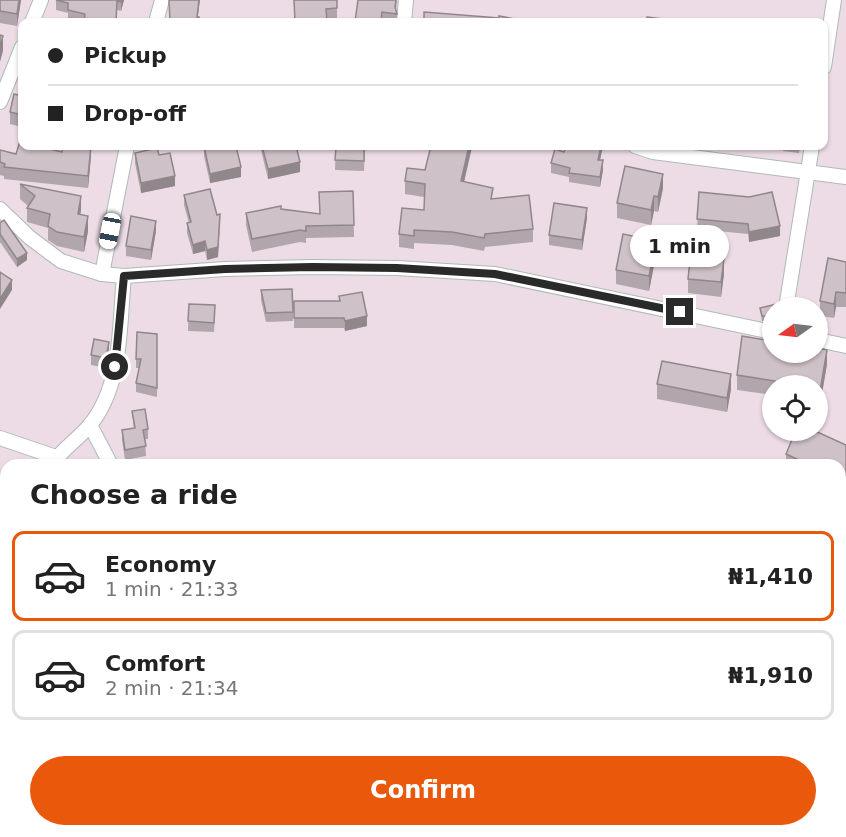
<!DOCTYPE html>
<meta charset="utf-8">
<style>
body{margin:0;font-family:"DejaVu Sans",sans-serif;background:#f6f6f6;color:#222;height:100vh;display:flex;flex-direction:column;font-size:22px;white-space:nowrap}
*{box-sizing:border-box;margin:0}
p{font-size:20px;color:#767676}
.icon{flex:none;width:33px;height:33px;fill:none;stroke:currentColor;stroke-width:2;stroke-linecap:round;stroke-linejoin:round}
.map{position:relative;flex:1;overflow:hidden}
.side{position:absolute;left:0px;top:459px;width:846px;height:378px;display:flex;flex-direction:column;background:#fff;border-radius:18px 18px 0 0;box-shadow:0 2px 4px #0004}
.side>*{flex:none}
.guide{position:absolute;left:18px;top:18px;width:810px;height:132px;border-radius:12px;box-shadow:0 2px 4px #0004;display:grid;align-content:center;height:132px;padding:0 30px;background:#fff}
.needle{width:39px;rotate:256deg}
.tools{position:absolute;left:762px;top:297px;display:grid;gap:12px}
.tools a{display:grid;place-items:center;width:66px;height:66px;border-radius:50%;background:#fff;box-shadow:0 2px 4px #0004;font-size:30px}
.end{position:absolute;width:27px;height:27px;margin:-14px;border:8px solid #2a2a2a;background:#fff;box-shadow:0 0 0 3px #fff}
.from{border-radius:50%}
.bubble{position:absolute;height:42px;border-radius:21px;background:#fff;box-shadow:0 2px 4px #0004;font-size:20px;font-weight:600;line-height:42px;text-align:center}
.car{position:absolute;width:18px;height:36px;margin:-18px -9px;border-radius:8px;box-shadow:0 0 4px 2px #0007;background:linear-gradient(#fff 24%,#345 0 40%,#fff 0 76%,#345 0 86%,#fff 0)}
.guide b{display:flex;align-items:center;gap:21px;height:57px;font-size:22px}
.guide b+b{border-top:2px solid #e0e0e0}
.guide i{width:15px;height:15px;background:#222}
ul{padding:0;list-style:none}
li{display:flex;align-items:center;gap:18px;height:90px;margin:0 12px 9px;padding:0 18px;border:3px solid #e0e0e0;border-radius:12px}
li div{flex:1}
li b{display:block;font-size:22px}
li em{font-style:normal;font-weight:600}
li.selected{border-color:#ea580c}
li>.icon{width:54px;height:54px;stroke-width:1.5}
h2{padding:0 30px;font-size:27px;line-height:72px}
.primary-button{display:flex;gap:12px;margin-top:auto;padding:12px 30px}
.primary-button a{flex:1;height:69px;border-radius:36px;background:#ea580c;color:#fff;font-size:24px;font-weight:600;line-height:69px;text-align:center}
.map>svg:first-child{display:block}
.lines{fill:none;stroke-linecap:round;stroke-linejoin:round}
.minor-casing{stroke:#acbbb7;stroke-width:16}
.minor{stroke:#fff;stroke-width:14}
.wall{fill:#b1a6ab}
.shaded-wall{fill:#90878b}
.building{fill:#cec1c7;stroke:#90878b;stroke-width:1.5}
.route{stroke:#2a2a2a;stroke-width:8}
</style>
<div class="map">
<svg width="846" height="837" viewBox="0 0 846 837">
<rect width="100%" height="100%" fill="#eddce5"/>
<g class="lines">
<defs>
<g id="minor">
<polyline points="32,22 41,0"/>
<polyline points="156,22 162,0"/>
<polyline points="404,22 406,0"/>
<polyline points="824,67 834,0"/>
<polyline points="0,102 22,47"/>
<polyline points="635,146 653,152 846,177"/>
<polyline points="0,209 29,237 61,261 102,274 124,276 225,269 312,267 397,268 495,274 772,332"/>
<polyline points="102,274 127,146"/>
<polyline points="786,308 812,146"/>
<polyline points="818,340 846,346"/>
<polyline points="90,425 111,465"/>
<polyline points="0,438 56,457"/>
<path d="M51,465C62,450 78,439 90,425C123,384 119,326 124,276"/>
<polyline points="0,598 6,580"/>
<polyline points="339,837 339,831"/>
</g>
</defs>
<!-- minor casing -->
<use href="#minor" class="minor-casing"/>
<!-- minor -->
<use href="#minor" class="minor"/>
</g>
<!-- wall -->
<g class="wall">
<polygon points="0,0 21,0 17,26 0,23"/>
<polygon points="56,0 124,0 121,11 117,10 117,22 81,22 68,20 68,13 56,10"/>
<polygon points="288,0 337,0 337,22 295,22 294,0"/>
<polygon points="397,0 396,10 397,14 397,22 355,22"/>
<polygon points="22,96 22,127 10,124 10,112"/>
<polygon points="204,146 241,177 210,183 204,156"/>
<polygon points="261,146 296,146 300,172 268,179 261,150"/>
<polygon points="336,146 365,146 364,171 335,170"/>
<polygon points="472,146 464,182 493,199 533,229 533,242 485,247 484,251 452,245 414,243 414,249 399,247 399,234 424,210 424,197 405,194 405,181 425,170"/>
<polygon points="566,146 603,146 600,160 603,170 600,187 569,182 569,177 551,173 551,163 564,152"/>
<polygon points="783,146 800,146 799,153 783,151"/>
<polygon points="0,150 16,154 62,152 91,156 88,188 4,179 4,176 0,175"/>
<polygon points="135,153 159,155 175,186 141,193 135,163"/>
<polygon points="20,184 81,210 80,215 88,231 84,252 57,246 48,240 48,228 27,222 27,208 28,206 20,199"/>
<polygon points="663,188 658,212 654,211 651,225 617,218 617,203"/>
<polygon points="353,191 354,237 306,238 306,243 300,242 252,252 246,225 246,213 281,209 320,214"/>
<polygon points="699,192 780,236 749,242 748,234 697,229"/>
<polygon points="184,195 217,215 220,224 218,257 207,260 205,251 193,254 187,233 187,223 189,223 184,205"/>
<polygon points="587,218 582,250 549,245 549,235"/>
<polygon points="0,223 27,260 17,267 0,242"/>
<polygon points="156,231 151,260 126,256 126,246"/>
<polygon points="656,255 649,291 616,284 616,270"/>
<polygon points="717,258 724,274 721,297 688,293 688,279"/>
<polygon points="846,262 846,307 836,307 834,318 820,316 820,301"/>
<polygon points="261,290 293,312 293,321 266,322 261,300"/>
<polygon points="339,296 367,326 345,331 344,328 294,328 294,301 339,301"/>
<polygon points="189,304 215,315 214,332 188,331"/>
<polygon points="760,308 772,308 772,322 762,321"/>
<polygon points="157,334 157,397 136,392 136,383 140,368 136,368 136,359"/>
<polygon points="109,352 106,368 91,365 91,355"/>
<polygon points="827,364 818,417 818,386 772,386 772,395 737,390 737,375"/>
<polygon points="657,384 731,389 727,412 657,399"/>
<polygon points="132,411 148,429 148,439 145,439 146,456 125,460 122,440 122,430 134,429"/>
<polygon points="796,430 815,430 815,431 846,445 846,495 840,493 840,465 786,465 786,454"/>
<polygon points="387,831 406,831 388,834"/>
<polygon points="669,831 747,831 744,837 681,837"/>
</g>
<!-- shaded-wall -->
<g class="shaded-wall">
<polygon points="19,0 21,0 17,26 17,14"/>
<polygon points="122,0 124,0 121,11 121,2"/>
<polygon points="199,0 200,0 197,22 197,17"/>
<polygon points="3,36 3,51 0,62 0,47"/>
<polygon points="91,146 91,156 88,188 88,176"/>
<polygon points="469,146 472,146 472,147 461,195 461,181"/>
<polygon points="601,146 603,146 598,169 598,160"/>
<polygon points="603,160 603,170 600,187 600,177"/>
<polygon points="300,162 300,172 268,179 268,169"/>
<polygon points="241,167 241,177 210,183 210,174"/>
<polygon points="663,174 663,188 658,212 658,197"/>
<polygon points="175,176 175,186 141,193 141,183"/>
<polygon points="81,196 81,210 78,229 78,214"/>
<polygon points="654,196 654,211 651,225 651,210"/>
<polygon points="587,208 587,218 582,250 582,240"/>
<polygon points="220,214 218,257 207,260 207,250"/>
<polygon points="88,216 88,231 84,252 84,237"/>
<polygon points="156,221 156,231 151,260 151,250"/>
<polygon points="780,226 780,236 749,242 749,232"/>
<polygon points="205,241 205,251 193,254 193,245"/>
<polygon points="656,241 656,255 649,291 649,276"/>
<polygon points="27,253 27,260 17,267 17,259"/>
<polygon points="724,259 724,274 721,297 721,282"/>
<polygon points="12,280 12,290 0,309 0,299"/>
<polygon points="836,292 836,307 834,318 834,304"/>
<polygon points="367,316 367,326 345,331 345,321"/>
<polygon points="109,342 109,352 106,368 106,358"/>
<polygon points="827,350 827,364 818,417 818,403"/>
<polygon points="731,374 731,389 727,412 727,398"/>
<polygon points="737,831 747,831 744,837 734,837"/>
</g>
<!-- building -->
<g class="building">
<polygon points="0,0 19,0 17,14 0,11"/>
<polygon points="56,0 122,0 121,2 117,1 116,22 84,22 85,14 68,10 68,3"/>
<polygon points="169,0 199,0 197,17 199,17 199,22 170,22"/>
<polygon points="294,0 337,0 337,8 326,9 327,22 295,22"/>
<polygon points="358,0 396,0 395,7 397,14 382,12 381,22 355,22"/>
<polygon points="424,12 499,18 499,16 530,22 424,22"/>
<polygon points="647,17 678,21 678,22 647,22"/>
<polygon points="734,19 754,22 734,22"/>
<polygon points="0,35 3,36 0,47"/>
<polygon points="14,94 22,96 22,115 10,112"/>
<polygon points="20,141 22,141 22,146 38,146 62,152 63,146 91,146 88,176 4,167 5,164 0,162 0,150 16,154"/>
<polygon points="204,146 236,146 241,167 210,174"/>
<polygon points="262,146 296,146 300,162 268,169"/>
<polygon points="336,146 364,146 364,161 335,160"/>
<polygon points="431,146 469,146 461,181 493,188 491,199 529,195 533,229 485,234 484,238 452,232 414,230 414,236 399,234 402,208 424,210 425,184 405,181 407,168 425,170"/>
<polygon points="566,146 601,146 598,160 603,160 600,177 569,173 570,168 551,163 555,149 564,152"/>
<polygon points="157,148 159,155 170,153 175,176 141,183 135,153"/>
<polygon points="625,166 663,174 658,197 654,196 651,210 617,203"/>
<polygon points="20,184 81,196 78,214 88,216 84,237 57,232 48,226 50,214 27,208 35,196"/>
<polygon points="210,189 217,215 220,214 218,247 207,250 205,241 193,245 187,223 191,222 184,195"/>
<polygon points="353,191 354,225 306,226 306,231 300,230 252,239 246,213 281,206 281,209 320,214 319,192"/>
<polygon points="699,192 749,197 772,192 780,226 749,232 748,224 697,219"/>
<polygon points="554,203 587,208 582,240 549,235"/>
<polygon points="131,216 156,221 151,250 126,246"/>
<polygon points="4,220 27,253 17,259 0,234 0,223"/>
<polygon points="623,234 656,241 649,276 616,270"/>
<polygon points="692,241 717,244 716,258 724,259 721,282 688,279"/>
<polygon points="828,258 846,262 846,293 836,292 834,304 820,301"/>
<polygon points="0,272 12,280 0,299"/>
<polygon points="292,289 293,312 266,313 261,290"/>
<polygon points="362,292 367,316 345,321 344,318 294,318 294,301 340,301 339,296"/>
<polygon points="189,304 215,305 214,323 188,321"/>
<polygon points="777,304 778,308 772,308 772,317 762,316 760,308"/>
<polygon points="137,332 157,334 157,388 136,383 141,359 136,359"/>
<polygon points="742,336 772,341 772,352 818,352 818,348 827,350 818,403 818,386 799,386 800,385 737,375"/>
<polygon points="94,339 109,342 106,358 91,355"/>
<polygon points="662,361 731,374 727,398 657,384"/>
<polygon points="145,409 148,429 143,430 146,446 125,450 122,430 135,428 132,411"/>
<polygon points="796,430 813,430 846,445 846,481 840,479 840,465 810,465 786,454"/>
<polygon points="197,831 243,831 244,837 197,837"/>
<polygon points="705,831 737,831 734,837 717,837"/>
</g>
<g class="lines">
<!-- route -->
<polyline class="route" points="115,367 124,276 225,269 312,267 397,268 495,274 680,312"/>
</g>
</svg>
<div class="tools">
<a><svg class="needle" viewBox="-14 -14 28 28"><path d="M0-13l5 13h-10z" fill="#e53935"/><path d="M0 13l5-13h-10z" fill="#767676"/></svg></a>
<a><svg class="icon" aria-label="locate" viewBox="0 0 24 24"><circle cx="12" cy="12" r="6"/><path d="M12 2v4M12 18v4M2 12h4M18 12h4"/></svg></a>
</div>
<i class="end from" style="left:115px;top:367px"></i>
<i class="end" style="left:680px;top:312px"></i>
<div class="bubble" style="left:630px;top:225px;width:99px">1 min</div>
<i class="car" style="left:110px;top:231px;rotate:191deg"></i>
<div class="guide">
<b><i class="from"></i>Pickup</b>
<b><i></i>Drop-off</b>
</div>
<section class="side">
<h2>Choose a ride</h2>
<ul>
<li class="selected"><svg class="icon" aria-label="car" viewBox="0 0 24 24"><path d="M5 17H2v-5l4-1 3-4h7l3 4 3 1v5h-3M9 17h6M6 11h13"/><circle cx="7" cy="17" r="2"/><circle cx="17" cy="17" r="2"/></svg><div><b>Economy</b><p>1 min · 21:33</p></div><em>₦1,410</em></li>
<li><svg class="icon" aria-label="car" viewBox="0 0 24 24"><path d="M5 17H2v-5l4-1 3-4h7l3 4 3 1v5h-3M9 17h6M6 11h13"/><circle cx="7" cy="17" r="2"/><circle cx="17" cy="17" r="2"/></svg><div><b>Comfort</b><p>2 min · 21:34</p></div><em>₦1,910</em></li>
</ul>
<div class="primary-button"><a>Confirm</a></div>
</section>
</div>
